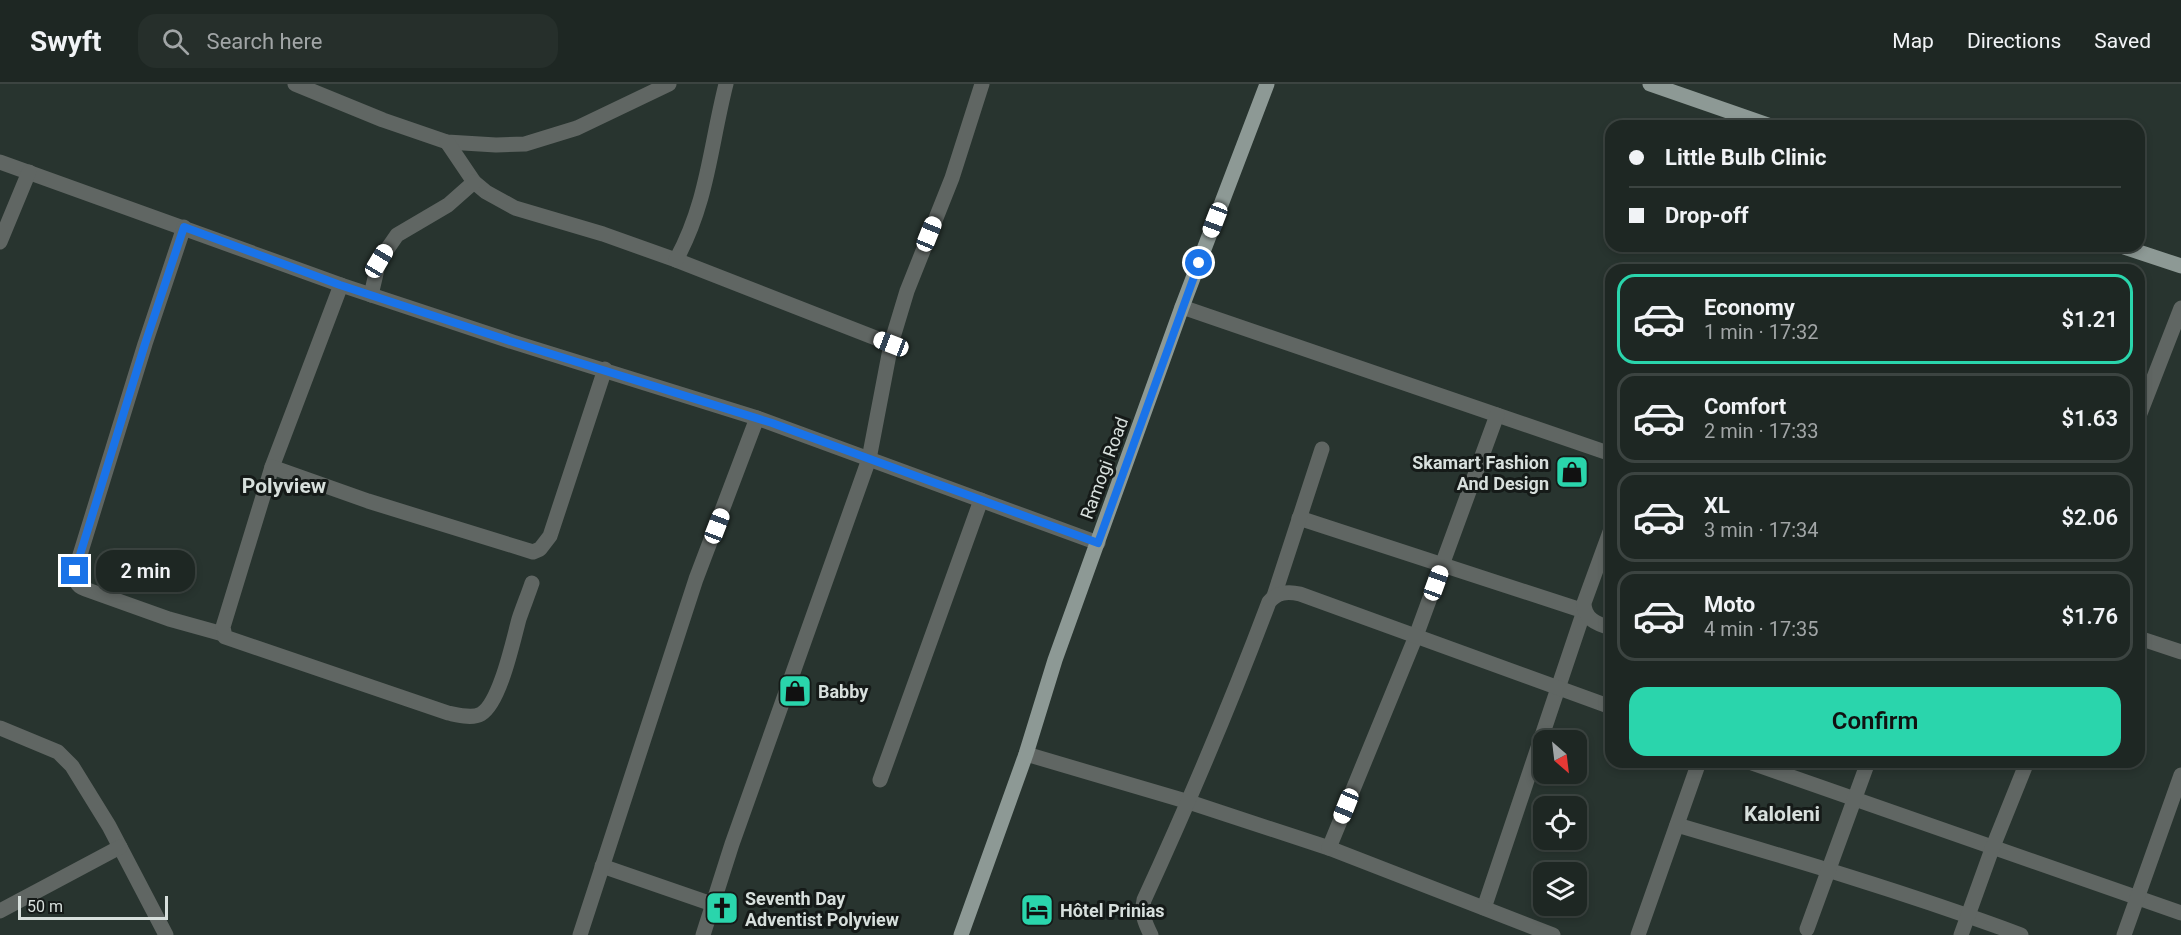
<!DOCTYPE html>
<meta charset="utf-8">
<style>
body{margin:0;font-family:Roboto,sans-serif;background:#262f2b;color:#f1f3f6;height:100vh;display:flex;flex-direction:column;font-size:22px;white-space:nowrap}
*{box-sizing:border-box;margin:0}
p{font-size:20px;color:#a1a5a6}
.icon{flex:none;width:33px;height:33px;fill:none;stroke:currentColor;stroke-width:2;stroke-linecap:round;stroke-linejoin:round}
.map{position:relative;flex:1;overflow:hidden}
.sheet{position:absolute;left:1605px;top:180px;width:540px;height:504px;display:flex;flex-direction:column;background:#1e2723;border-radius:18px;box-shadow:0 3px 9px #0003,0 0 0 2px #3c4441}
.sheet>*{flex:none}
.top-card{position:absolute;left:1605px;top:36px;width:540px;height:132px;border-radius:18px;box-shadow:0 3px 9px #0003,0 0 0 2px #3c4441;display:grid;align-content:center;height:132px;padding:0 24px;background:#1e2723}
.needle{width:39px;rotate:152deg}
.controls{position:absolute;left:1533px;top:646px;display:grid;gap:12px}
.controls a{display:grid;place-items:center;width:54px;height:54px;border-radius:12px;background:#1e2723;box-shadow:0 3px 9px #0003,0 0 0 2px #3c4441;font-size:30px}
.scale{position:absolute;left:18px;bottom:15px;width:150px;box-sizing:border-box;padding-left:6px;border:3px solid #d7dfdc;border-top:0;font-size:16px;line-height:21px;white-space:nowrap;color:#d7dfdc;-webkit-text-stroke:4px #151a18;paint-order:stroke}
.end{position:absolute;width:27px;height:27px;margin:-14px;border:8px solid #1a73e8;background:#fff;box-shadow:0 0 0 3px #fff}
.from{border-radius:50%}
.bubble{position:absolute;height:42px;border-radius:18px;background:#1e2723;box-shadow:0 3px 9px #0003,0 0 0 2px #3c4441;font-size:20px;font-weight:600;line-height:42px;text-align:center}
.car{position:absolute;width:18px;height:36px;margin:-18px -9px;border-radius:8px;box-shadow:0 0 4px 2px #0007;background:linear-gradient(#fff 24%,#345 0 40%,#fff 0 76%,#345 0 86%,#fff 0)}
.top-card b{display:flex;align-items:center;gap:21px;height:57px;font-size:22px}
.top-card b+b{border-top:2px solid #3c4441}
.top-card i{width:15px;height:15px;background:#f1f3f6}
ul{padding:10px 0 0;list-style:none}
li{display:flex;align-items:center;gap:18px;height:90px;margin:0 12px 9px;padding:0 12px;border:3px solid #3c4441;border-radius:18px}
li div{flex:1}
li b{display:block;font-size:22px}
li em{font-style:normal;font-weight:600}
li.current{border-color:#2ad5ac}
li>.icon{width:54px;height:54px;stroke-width:1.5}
.primary-button{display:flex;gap:12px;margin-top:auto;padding:12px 24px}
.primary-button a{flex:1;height:69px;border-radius:18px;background:#2ad5ac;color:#111;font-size:24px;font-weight:600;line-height:69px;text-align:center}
header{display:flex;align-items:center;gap:36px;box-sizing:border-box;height:84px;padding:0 30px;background:#1e2723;border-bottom:2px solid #3c4441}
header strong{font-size:28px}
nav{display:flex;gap:33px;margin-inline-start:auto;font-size:21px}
.search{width:420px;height:54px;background:#262f2b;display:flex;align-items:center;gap:15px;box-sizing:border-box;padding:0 21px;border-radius:18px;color:#a1a5a6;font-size:22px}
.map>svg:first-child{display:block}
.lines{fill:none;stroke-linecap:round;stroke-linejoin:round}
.minor{stroke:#606663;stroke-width:15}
.major{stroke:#8d9995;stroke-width:15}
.route{stroke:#1a73e8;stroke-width:8}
.labels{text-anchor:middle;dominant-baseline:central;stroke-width:6;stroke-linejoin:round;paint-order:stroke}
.poi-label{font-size:18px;font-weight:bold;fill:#d7dfdc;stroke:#151a18;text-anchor:start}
.street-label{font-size:18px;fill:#d7dfdc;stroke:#151a18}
.quarter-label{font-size:21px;font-weight:bold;fill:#d7dfdc;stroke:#151a18}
</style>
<header>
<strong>Swyft</strong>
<div class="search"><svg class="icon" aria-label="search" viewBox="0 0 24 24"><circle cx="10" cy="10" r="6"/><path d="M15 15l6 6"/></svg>Search here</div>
<nav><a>Map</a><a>Directions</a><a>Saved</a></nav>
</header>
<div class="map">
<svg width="2181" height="851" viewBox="0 0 2181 851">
<rect width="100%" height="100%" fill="#28342f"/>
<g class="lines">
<!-- minor -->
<g class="minor">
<polyline points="295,0 383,36 447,58 496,61 525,60 577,44 669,0"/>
<polyline points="447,58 474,98 486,108 515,124 603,150 676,176 891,260"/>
<polyline points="0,78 341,201 513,258 757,334"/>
<path d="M184,143L145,260L75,487C75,496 76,502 85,505L169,535L223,550"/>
<polyline points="0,158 29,88"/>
<path d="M676,176C708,117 710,63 726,0"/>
<path d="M341,201L272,383L223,543L225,553L448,629C458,631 472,635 481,630C500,619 513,557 519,535C523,523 528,511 532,499"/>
<polyline points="371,211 379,177 397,151 448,121 474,98"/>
<polyline points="1182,223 1611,370"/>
<polyline points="2139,332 2181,224"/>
<polyline points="272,383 368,417 533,468 540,465 550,452 605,285"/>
<polyline points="1299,434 1584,527 1484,824"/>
<path d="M1611,445L1584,519C1584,535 1597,540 1611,544"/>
<polyline points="1274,512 1322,365"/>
<polyline points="2139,554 2181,568"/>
<polyline points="0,644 58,668 72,682 109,742 166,851"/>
<polyline points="1026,670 1189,718 1329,764 1553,851"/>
<polyline points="1749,678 2181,829"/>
<polyline points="880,696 981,416"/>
<path d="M1677,741C1793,775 1908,809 2021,851"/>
<polyline points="1329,764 1416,552 1497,331"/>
<polyline points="602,782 712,820"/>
<polyline points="0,827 120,763"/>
<polyline points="1807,845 1868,678"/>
<polyline points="580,851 696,495 757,334 1098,459"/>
<polyline points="703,851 732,760 869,375 891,260 907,207 952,94 982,0"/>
<path d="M1151,851C1145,839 1141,830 1144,816C1189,718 1231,619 1269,518C1277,508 1287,507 1300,510L1611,623"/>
<polyline points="1638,851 1699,678"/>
<polyline points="1961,851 1992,765 2027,678"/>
<polyline points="2124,851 2181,691"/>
</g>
<!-- major -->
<g class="major">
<polyline points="1650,0 1771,42"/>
<polyline points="2121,162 2181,182"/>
<polyline points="961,851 1026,670 1055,576 1182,223 1267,0"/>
</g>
</g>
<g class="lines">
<!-- route -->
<polyline class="route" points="75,487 145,260 184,143 340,201 513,258 772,339 1098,459 1199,179"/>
</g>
<!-- icons -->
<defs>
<symbol id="shop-square" viewBox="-11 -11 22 22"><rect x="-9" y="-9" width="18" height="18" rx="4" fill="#2ad5ac" stroke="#151a18"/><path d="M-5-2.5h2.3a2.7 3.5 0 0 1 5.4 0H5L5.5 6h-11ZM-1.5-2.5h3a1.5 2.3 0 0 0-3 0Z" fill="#111"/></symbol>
<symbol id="church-square" viewBox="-11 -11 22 22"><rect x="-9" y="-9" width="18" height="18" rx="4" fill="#2ad5ac" stroke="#151a18"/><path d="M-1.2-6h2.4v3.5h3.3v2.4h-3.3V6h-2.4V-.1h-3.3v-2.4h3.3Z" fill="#111"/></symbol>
<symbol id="hotel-square" viewBox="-11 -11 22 22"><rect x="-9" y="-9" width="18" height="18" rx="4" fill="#2ad5ac" stroke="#151a18"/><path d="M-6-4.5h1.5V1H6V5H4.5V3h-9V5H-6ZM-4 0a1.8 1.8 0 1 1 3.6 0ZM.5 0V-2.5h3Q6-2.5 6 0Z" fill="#111"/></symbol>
</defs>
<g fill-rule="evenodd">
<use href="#shop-square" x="1553" y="369" width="38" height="38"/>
<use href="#shop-square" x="776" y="588" width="38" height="38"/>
<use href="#church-square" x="703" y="805" width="38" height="38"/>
<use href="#hotel-square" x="1018" y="807" width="38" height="38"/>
</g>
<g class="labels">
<!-- poi labels -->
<g class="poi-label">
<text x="1549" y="378" text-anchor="end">Skamart Fashion<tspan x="1549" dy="21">And Design</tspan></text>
<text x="818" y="607">Babby</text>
<text x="745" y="814">Seventh Day<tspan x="745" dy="21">Adventist Polyview</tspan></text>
<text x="1060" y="826">Hôtel Prinias</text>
</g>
<!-- street labels -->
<g class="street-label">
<text transform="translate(1104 384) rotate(-70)">Ramogi Road</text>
</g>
<!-- quarter labels -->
<g class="quarter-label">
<text x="284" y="402">Polyview</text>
<text x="1782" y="730">Kaloleni</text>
</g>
</g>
</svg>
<div class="controls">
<a><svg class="needle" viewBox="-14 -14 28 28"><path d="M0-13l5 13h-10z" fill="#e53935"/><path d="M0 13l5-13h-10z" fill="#a1a5a6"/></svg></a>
<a><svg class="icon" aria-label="locate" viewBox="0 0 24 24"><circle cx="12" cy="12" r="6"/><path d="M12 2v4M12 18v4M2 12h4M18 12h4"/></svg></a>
<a><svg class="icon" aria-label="layers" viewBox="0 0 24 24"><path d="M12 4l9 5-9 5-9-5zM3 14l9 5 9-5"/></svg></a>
</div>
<div class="scale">50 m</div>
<i class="end from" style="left:1199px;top:179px"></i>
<i class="end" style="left:75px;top:487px"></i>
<div class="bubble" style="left:96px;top:466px;width:99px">2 min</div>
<i class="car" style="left:1215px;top:136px;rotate:201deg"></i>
<i class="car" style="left:929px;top:150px;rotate:22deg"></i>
<i class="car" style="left:379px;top:177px;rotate:31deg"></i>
<i class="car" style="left:891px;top:260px;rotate:291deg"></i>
<i class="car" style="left:717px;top:442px;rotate:21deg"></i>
<i class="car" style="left:1436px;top:499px;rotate:20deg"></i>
<i class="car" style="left:1346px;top:722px;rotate:202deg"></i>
<div class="top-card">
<b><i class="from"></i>Little Bulb Clinic</b>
<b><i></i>Drop-off</b>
</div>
<section class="sheet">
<ul>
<li class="current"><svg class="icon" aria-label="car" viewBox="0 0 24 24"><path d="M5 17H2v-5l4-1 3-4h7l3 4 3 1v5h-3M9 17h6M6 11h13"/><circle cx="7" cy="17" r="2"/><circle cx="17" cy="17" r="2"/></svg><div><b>Economy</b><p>1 min · 17:32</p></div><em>$1.21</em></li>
<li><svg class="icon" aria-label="car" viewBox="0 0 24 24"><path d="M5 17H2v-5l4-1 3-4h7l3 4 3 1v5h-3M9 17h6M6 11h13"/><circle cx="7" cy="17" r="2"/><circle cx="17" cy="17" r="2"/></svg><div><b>Comfort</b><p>2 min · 17:33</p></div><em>$1.63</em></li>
<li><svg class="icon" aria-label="car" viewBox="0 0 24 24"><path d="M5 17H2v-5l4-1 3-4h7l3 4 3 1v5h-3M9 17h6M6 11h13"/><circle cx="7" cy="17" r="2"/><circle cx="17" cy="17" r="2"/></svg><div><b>XL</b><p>3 min · 17:34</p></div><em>$2.06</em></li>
<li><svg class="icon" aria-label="car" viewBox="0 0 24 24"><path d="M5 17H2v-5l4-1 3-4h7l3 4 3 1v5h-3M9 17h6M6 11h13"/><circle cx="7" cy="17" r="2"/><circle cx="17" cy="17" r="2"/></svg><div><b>Moto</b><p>4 min · 17:35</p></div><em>$1.76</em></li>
</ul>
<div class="primary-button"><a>Confirm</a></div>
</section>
</div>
